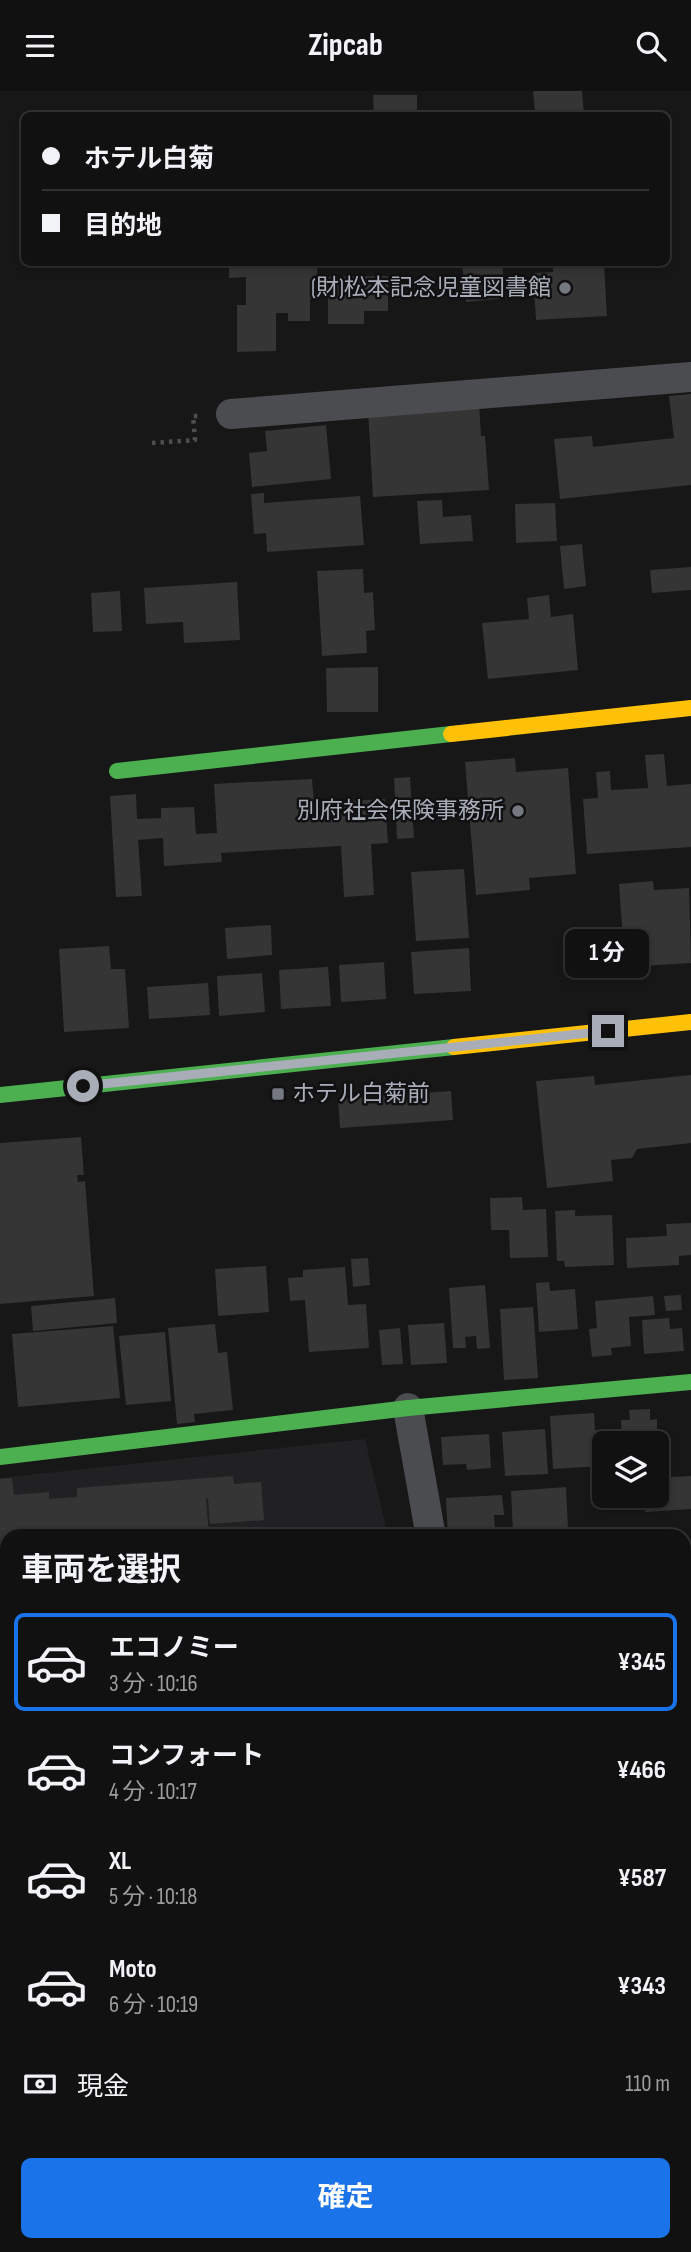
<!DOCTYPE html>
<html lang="ja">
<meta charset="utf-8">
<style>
body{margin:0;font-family:"Sofia Sans Condensed","Noto Sans JP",sans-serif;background:#1a1a1a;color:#f1f3f6;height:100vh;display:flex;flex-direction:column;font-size:26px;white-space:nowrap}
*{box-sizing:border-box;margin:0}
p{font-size:23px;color:#9c9d9f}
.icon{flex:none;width:38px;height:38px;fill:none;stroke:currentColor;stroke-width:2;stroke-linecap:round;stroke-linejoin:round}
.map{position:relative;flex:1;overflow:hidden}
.drawer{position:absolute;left:0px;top:1438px;width:691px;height:723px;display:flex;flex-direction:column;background:#111;border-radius:21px 21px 0 0;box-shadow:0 4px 10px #0003,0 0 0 2px #303131}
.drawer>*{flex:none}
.guide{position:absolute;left:21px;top:21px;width:649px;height:154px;border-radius:10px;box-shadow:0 4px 10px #0003,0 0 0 2px #303131;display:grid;align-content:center;height:154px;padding:0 21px;background:#111}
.controls{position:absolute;left:592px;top:1340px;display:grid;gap:14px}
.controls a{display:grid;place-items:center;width:77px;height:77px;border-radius:10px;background:#111;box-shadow:0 4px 10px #0003,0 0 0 2px #303131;font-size:35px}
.end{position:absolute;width:32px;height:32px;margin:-16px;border:9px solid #a8adb8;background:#111;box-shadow:0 0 0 4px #111}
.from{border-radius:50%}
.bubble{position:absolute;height:49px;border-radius:10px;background:#111;box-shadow:0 4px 10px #0003,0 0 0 2px #303131;font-size:23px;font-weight:700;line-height:49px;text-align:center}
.guide b{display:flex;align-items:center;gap:24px;height:66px;font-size:26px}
.guide b+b{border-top:2px solid #303131}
.guide i{width:18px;height:18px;background:#f1f3f6}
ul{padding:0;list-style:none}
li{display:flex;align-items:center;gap:21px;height:98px;margin:0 14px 10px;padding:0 7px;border:4px solid transparent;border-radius:10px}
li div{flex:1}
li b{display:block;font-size:26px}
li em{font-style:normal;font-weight:700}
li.on{border-color:#1a73e8}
li>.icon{width:63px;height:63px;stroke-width:1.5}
h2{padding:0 21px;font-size:32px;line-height:84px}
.pay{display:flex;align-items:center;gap:18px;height:77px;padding:0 21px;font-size:26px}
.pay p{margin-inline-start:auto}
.action{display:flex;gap:14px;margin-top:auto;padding:14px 21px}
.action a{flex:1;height:80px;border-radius:10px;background:#1a73e8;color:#fff;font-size:28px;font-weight:700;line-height:80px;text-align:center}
header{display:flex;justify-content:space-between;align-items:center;height:91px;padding:0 21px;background:#111;font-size:32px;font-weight:700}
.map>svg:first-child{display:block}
.built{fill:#212123}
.building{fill:#353536}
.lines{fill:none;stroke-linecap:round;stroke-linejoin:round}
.path{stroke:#4d4e52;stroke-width:4.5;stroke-dasharray:3.5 5;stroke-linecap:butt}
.street{stroke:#4b4c50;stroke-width:30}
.fast{stroke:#4caf50;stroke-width:16}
.slow{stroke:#ffc107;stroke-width:16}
.route{stroke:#a8adb8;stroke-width:9}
.poi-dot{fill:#757880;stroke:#111113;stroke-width:2.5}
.labels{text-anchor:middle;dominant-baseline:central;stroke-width:5;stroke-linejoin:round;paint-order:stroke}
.poi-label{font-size:23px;fill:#a8adb8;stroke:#111113;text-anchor:end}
</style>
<header><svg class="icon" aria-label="menu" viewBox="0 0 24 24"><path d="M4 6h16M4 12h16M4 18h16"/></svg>Zipcab<svg class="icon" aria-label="search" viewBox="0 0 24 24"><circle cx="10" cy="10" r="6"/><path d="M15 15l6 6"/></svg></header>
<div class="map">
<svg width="691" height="2161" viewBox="0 0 691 2161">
<rect width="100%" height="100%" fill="#171717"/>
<!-- built -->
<polygon class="built" points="365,1348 388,1445 7,1446 7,2116 0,2117 0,1387"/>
<!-- building -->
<g class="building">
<polygon points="533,0 582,0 584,24 518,24 517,21 535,19"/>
<polygon points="373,4 417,4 417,24 374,24"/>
<polygon points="229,172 317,172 318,208 310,208 310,230 288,230 288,222 276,222 276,260 237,261 237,214 246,214 246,186 229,187"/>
<polygon points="462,172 502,172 506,207 466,211"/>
<polygon points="553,172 604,172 607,225 536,229 533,182 553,181"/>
<polygon points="388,185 388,220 364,220 364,233 328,233 328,186"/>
<polygon points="691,303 691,394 560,408 554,348 592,345 593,356 674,347 669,305"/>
<polygon points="479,312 481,345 485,345 489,399 373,406 368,319"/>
<polygon points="326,334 331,388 252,396 249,362 267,360 265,340"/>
<polygon points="264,402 264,412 360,405 364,454 267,461 266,442 254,443 251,403"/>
<polygon points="442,409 443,426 471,424 473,450 420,453 417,410"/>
<polygon points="555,412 557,450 516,452 515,413"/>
<polygon points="582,453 586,495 564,498 560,455"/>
<polygon points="691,476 691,499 652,502 650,479"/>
<polygon points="363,478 364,502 373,501 375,539 366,540 367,562 322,565 317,480"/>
<polygon points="237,491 240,549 184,552 183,531 146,533 144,497"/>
<polygon points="120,500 122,540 93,541 91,502"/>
<polygon points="549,504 551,526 573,523 578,579 488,588 482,532 529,528 527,507"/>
<polygon points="378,576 378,621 327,621 326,577"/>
<polygon points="664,663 667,695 691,693 691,756 587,763 583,708 598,707 596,681 610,680 611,699 648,697 645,664"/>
<polygon points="515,667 516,681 568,677 576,783 529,787 530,799 476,804 465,671"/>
<polygon points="410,686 414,747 397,748 394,687"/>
<polygon points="312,688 314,712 385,708 388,752 371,753 374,804 344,806 341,755 221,762 222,771 164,775 163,747 138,749 142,805 116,806 110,705 136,703 137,728 161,727 161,717 194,716 196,743 217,742 214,693"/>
<polygon points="464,778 469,847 416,850 411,781"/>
<polygon points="653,790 654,799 689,797 691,872 625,876 619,793"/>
<polygon points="271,834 272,864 227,868 225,837"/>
<polygon points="109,855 111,878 125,878 129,937 64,941 59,858"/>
<polygon points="469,857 471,900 414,903 411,861"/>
<polygon points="384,871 386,908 341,911 339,874"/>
<polygon points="328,876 331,915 281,918 279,879"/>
<polygon points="262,882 265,921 219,925 217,885"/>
<polygon points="208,892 210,924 149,928 147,896"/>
<polygon points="691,984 691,1052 637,1058 632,1067 611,1069 613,1090 547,1097 536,990 594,985 595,994"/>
<polygon points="451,1000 453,1029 340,1037 338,1008"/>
<polygon points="81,1046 84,1084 77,1084 78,1091 85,1090 94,1205 0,1213 0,1052"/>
<polygon points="522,1106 523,1119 546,1118 548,1166 510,1167 509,1139 491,1139 490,1107"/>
<polygon points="575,1119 575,1125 612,1124 614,1174 565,1176 564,1170 557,1170 555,1120"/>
<polygon points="691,1132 691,1164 679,1165 679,1174 627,1177 626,1147 667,1145 666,1133"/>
<polygon points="368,1167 370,1194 353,1196 351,1168"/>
<polygon points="266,1175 269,1221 218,1225 215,1178"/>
<polygon points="345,1176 348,1214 366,1213 369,1257 309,1261 305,1209 290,1210 288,1187 303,1186 303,1179"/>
<polygon points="549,1191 550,1200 575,1198 578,1238 539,1241 536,1192"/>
<polygon points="485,1194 490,1257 477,1258 476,1245 465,1246 466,1257 453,1257 449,1197"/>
<polygon points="681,1204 682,1219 666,1220 664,1205"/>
<polygon points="653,1205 655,1224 629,1226 631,1255 611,1257 612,1264 592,1266 589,1238 597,1237 595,1210"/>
<polygon points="115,1207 117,1232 33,1240 31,1215"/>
<polygon points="533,1216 538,1287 504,1289 500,1218"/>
<polygon points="669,1227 670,1238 682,1237 684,1260 644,1263 642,1229"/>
<polygon points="444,1232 447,1272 411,1274 408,1234"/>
<polygon points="215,1233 218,1262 227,1261 233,1319 194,1323 195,1331 177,1333 168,1237"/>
<polygon points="113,1235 120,1307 18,1316 12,1243"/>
<polygon points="400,1237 403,1273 382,1274 379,1239"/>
<polygon points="165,1241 171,1310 126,1314 119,1245"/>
<polygon points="650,1318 650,1329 657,1328 657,1353 622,1353 621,1329 630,1329 629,1319"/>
<polygon points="594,1322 595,1339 599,1339 601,1375 553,1378 550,1325"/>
<polygon points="545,1338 548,1383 505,1385 502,1341"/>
<polygon points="489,1343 491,1377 467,1379 466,1373 443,1374 441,1346"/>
<polygon points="233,1385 234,1393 261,1391 264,1429 210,1433 208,1407 206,1407 209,1446 7,1446 7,1480 0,1481 0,1388 12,1387 14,1404 49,1401 49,1408 77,1406 77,1397"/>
<polygon points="691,1385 691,1418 645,1421 644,1405 656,1405 656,1387"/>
<polygon points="566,1396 568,1438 561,1438 561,1446 537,1446 537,1440 513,1441 511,1400"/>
<polygon points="502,1404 504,1424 494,1424 495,1439 457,1442 457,1446 448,1446 446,1407"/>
<rect x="684" y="1459" width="7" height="33"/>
<polygon points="691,1518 691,1573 684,1573 684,1519"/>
<polygon points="687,1582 691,1582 691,1619 684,1619 684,1595 688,1594"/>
<polygon points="688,1750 691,1750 691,1791 684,1791 684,1756 688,1756"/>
<polygon points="684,2000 691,2000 691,2090 684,2091"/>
<polygon points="684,2137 691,2137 691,2161 678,2161 678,2154 684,2154"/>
<polygon points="28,2154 54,2154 55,2161 29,2161"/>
<polygon points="122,2154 340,2154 340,2161 123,2161"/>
<polygon points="358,2154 403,2154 403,2161 359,2161"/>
<polygon points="471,2154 499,2154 499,2161 481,2161 481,2158 471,2158"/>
</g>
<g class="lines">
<!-- path -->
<polyline class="path" points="152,352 195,349 193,325 202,325"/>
<!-- street -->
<g class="street">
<polyline points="231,323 691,286"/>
<polyline points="408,1317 431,1446"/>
<polyline points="684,1631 691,1630"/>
<polyline points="684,1657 691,1665"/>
<polyline points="684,1966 691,1966"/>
<polyline points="0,2126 7,2125"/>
<polyline points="432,2154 433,2161"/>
</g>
<!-- fast -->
<g class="fast">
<polyline points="117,680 451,643"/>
<polyline points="0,1004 454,956"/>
<polyline points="0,1366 408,1317 691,1291"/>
</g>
<!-- slow -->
<g class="slow">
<polyline points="451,643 691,617"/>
<polyline points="454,956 691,931"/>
</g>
</g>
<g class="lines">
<!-- route -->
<polyline class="route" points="83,995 608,940"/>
</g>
<!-- markers -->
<g class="poi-dot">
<circle cx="565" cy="197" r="7"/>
<circle cx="518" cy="720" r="7"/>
<rect x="271" y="996" width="14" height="14" rx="3.5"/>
</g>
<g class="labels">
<!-- poi labels -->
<g class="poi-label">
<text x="551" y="197">(財)松本記念児童図書館</text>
<text x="504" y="720">別府社会保険事務所</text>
<text x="292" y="1003" text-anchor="start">ホテル白菊前</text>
</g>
</g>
</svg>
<div class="controls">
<a><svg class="icon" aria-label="layers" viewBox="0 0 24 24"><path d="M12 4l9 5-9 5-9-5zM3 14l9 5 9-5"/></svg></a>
</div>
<i class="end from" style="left:83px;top:995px"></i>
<i class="end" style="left:608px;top:940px"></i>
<div class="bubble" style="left:565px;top:838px;width:84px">1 分</div>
<div class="guide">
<b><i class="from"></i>ホテル白菊</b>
<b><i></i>目的地</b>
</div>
<section class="drawer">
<h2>車両を選択</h2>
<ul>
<li class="on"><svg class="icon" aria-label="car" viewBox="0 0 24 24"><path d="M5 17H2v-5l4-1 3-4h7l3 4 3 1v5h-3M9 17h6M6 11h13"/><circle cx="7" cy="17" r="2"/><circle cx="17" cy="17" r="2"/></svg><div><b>エコノミー</b><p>3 分 · 10:16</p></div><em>¥345</em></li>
<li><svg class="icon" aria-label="car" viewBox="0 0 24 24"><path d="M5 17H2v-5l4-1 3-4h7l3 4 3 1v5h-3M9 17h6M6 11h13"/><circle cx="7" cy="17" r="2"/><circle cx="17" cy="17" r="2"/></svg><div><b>コンフォート</b><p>4 分 · 10:17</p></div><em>¥466</em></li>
<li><svg class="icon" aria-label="car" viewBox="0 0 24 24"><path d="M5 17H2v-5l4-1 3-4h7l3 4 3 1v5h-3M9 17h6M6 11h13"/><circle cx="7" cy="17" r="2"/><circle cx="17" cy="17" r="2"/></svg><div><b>XL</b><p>5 分 · 10:18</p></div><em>¥587</em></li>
<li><svg class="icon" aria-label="car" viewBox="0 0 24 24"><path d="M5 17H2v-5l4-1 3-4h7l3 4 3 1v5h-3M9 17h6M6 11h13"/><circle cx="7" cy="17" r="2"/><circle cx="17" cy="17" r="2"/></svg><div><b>Moto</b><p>6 分 · 10:19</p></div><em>¥343</em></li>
</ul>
<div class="pay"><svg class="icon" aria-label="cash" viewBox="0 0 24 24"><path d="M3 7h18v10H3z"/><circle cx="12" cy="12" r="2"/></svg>現金<p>110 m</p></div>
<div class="action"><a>確定</a></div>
</section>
</div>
